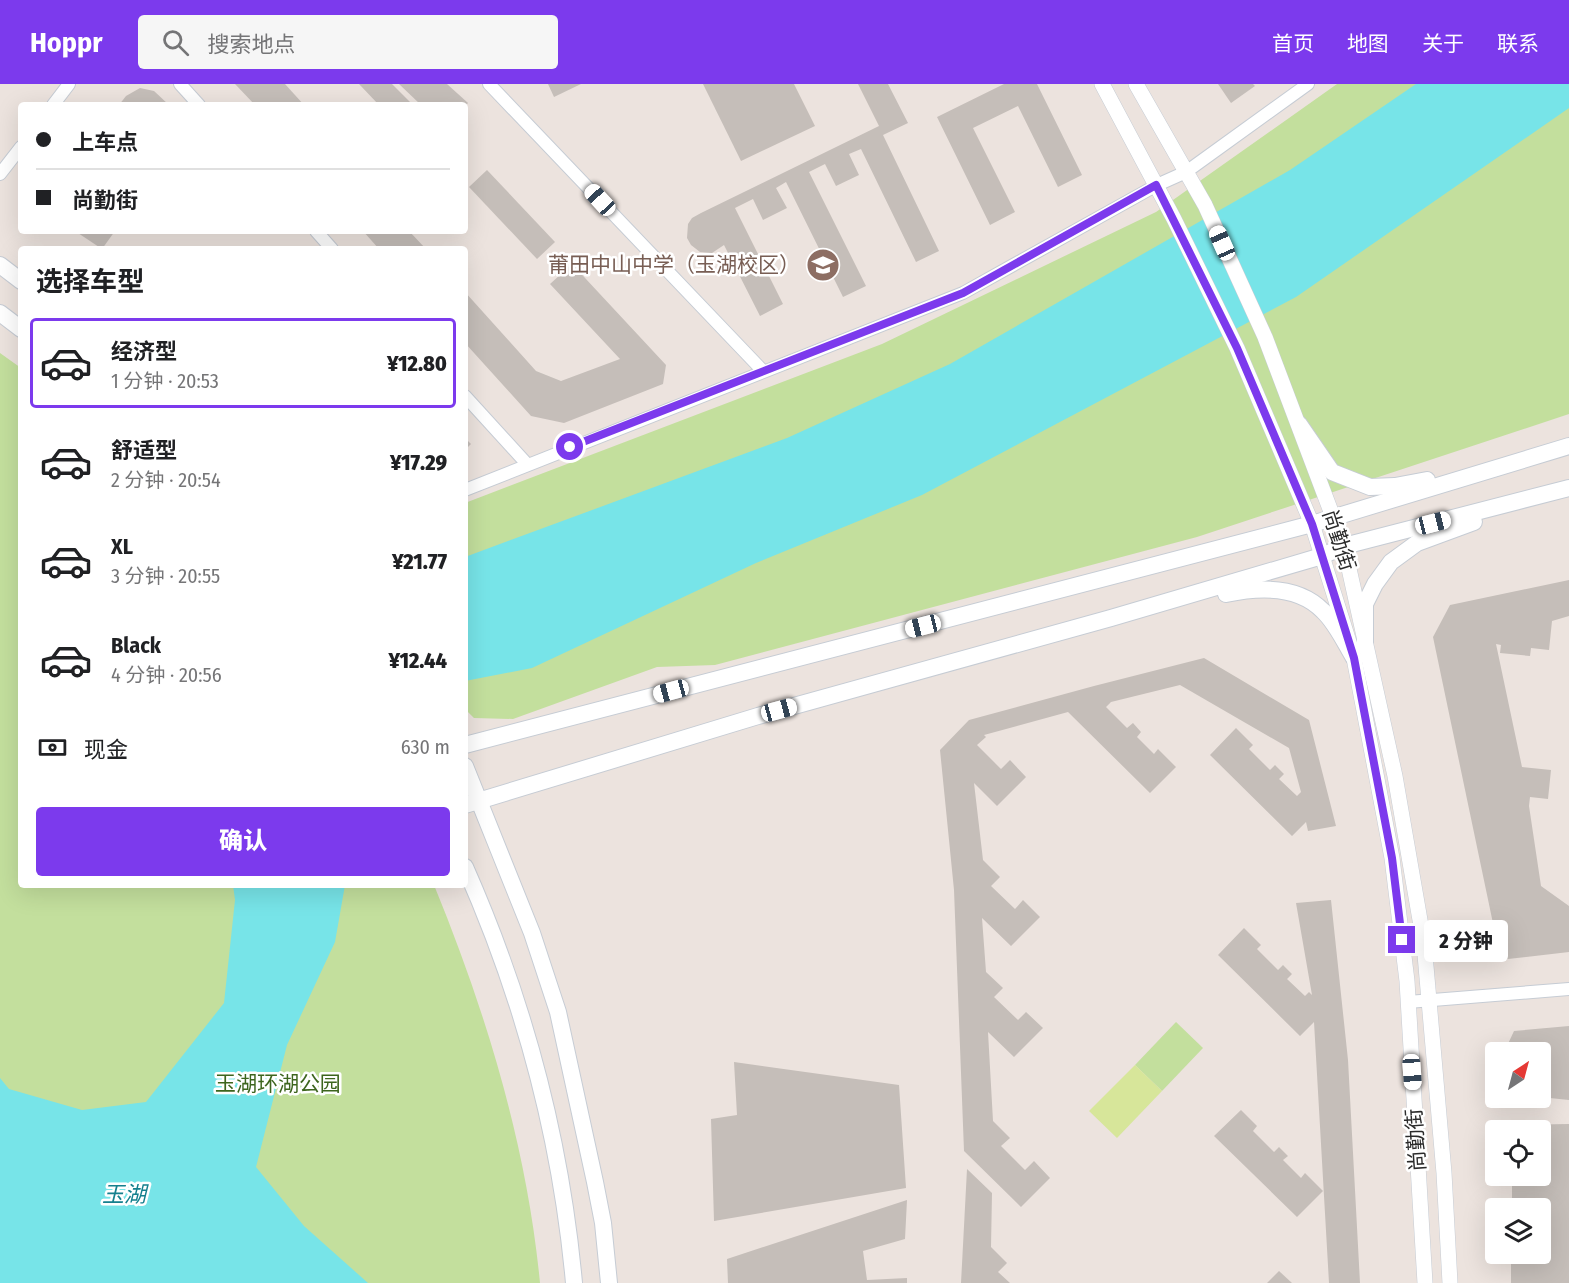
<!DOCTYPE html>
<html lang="zh">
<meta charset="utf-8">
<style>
body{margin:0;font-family:"Fira Sans Condensed","Noto Sans SC",sans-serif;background:#f6f6f6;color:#202124;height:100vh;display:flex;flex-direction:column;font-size:22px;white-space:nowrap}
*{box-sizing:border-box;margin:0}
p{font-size:20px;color:#757577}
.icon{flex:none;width:33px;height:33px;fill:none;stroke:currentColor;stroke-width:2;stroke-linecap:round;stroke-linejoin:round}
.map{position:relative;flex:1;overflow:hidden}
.details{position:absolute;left:18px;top:162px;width:450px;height:642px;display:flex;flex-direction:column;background:#fff;border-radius:6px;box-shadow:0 6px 24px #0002}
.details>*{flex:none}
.top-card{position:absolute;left:18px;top:18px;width:450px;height:132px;border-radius:6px;box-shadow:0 6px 24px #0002;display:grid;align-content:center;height:132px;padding:0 18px;background:#fff}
.needle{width:39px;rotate:36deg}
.fabs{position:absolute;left:1485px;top:958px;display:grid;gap:12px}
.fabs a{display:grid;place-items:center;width:66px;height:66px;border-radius:6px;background:#fff;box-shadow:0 6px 24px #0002;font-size:30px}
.end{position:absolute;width:27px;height:27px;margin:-14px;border:8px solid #7c3aed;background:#fff;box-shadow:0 0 0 3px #fff}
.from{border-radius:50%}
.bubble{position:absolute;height:42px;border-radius:6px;background:#fff;box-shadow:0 6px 24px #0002;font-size:20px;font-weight:800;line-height:42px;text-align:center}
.car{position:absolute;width:18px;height:36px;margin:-18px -9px;border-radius:8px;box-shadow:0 0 4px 2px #0007;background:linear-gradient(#fff 24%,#345 0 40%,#fff 0 76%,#345 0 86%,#fff 0)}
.top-card b{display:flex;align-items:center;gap:21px;height:57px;font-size:22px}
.top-card b+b{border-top:2px solid #e0e0e0}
.top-card i{width:15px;height:15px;background:#202124}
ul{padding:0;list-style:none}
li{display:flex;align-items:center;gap:18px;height:90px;margin:0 12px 9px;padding:0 6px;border:3px solid transparent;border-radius:6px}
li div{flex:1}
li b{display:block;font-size:22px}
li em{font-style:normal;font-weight:800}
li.on{border-color:#7c3aed}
li>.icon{width:54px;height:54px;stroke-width:1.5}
h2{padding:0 18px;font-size:27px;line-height:72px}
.pay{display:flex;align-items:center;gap:15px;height:66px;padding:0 18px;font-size:22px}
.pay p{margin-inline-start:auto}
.button{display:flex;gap:12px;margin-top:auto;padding:12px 18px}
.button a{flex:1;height:69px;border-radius:6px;background:#7c3aed;color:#fff;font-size:24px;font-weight:800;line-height:69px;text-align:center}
header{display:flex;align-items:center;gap:36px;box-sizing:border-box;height:84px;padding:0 30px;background:#7c3aed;color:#fff}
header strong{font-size:28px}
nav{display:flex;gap:33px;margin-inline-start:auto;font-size:21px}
.search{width:420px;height:54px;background:#f6f6f6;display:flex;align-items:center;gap:15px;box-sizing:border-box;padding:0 21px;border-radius:6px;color:#757577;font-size:22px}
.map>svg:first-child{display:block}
.green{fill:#c3df9d}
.pitch{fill:#d7e69a}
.water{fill:#77e4e8}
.building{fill:#c5beb9}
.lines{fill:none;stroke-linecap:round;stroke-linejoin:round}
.minor-casing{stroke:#c6ccd4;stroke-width:14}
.tertiary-casing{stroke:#c6ccd4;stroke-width:16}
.secondary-casing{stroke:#c6ccd4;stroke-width:18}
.minor{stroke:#fff;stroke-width:12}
.tertiary{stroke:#fff;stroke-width:15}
.secondary{stroke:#fff;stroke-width:16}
.route{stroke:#7c3aed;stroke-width:8}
.labels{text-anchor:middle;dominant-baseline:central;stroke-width:5;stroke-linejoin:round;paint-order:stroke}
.education-label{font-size:21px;fill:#785e54;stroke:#fff;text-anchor:end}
.street-label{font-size:21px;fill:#2b2b2b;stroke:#fff}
.park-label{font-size:21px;fill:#3d651e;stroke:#fff}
.water-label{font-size:22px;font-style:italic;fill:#15808e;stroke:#fff}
</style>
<header>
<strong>Hoppr</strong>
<div class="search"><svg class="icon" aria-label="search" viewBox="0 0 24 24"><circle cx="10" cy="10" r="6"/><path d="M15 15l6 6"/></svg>搜索地点</div>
<nav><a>首页</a><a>地图</a><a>关于</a><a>联系</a></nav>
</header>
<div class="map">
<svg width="1569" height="1199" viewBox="0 0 1569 1199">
<rect width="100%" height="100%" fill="#ece3de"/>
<!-- green -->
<g class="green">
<polygon points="1337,0 1569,0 1569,330 1197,453 715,581 657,583 513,635 474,634 465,625 465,419 882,260 1156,128"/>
<path d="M0,269L21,284V801H434C486,928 527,1062 540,1199H0Z"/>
<polygon points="1176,938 1203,964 1162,1007 1135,981"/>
</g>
<!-- pitch -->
<polygon class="pitch" points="1135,981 1162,1007 1117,1054 1089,1027"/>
<!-- water -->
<g class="water">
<polygon points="1416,0 1569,0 1569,24 1296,213 922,411 756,479 532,584 465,597 465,473 787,354 950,280 1290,86"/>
<polygon points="233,801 345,801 335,858 287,961 256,1083 304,1142 368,1199 0,1199 0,994 9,1005 82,1026 146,1018 224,919 235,816"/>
</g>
<!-- building -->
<g class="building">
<polygon points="235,0 285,0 304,21 255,21"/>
<polygon points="359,0 392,0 411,19 409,21 379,21"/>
<polygon points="399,0 447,0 468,19 466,21 421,21"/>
<polygon points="548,0 581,0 554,13"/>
<polygon points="703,0 794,0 815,42 741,77"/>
<polygon points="858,0 888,0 908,39 883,51 939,167 916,178 861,65 849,70 859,91 836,102 825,80 809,88 866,202 843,213 786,98 776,104 787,124 763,136 753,115 735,124 783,220 760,232 724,161 712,169 700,168 691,161 687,154 688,140 692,134 701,129 879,42"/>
<polygon points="1004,0 1037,0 1082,91 1058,103 1018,22 973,44 1015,128 990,141 937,33"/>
<polygon points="1218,0 1253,0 1255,2 1231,19"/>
<polygon points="140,4 154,7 169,21 119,21 126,12"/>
<polygon points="487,86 555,158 537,175 469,103"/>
<polygon points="75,147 115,147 102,165"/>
<polygon points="363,147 409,147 426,165 379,165"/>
<polygon points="572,180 666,281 663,300 564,339 531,332 465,259 465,208 536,287 561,297 620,275 550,200"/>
<polygon points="465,354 471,360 465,366"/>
<polygon points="1569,496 1569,532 1552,537 1549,566 1531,564 1530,572 1500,569 1501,561 1496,560 1522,683 1551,686 1548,715 1530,713 1529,722 1541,802 1569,822 1569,868 1508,875 1499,868 1433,553 1450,521"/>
<polygon points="1204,574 1309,636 1336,742 1308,747 1306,738 1292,752 1210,671 1236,644 1253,661 1249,665 1270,686 1275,681 1284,690 1279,695 1297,712 1301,708 1289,664 1180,601 1111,618 1106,623 1127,644 1133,639 1141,648 1137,653 1154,670 1158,665 1176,683 1150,709 1068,628 984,651 986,653 977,661 1001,685 1010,676 1026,693 997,722 974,699 983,776 1000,793 991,802 1015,825 1023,816 1040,833 1011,862 982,834 986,888 1003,904 994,913 1018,936 1026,928 1043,944 1014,973 988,948 993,1037 1010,1054 1001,1062 1025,1086 1034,1077 1050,1094 1021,1123 964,1067 954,806 940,666 969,636 1094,602"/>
<polygon points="1331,816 1348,976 1360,1199 1329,1199 1314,938 1300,952 1218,871 1244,844 1261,861 1257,865 1278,886 1283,881 1292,890 1287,895 1305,912 1309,908 1312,911 1296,819"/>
<polygon points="1569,942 1569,1016 1540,1013 1540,969 1508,969 1507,962 1514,947"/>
<polygon points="734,978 899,1001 906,1104 714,1137 711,1035 737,1031"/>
<polygon points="1241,1026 1257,1042 1253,1047 1274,1068 1279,1063 1288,1072 1283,1076 1301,1094 1305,1089 1323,1107 1297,1133 1214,1052"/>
<polygon points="1569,1040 1569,1199 1511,1199 1511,1170 1540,1170 1540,1125 1512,1125 1512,1092 1540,1092 1540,1047 1512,1047 1512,1041"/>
<polygon points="967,1085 992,1109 991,1163 1007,1179 998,1188 1010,1199 961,1199"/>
<polygon points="907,1116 905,1155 863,1167 867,1196 907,1194 907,1199 728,1199 727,1175"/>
<polygon points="1279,1187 1292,1199 1267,1199"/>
</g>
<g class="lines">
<defs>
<g id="minor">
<polyline points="180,0 199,21"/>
<polyline points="489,0 763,287"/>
<polyline points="53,21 69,0"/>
<polyline points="0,90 21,63"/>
<polyline points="316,147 332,165"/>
<polyline points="465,312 527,380"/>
<polyline points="465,406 963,209 1157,101 1186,88 1308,0"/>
<polyline points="1408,918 1569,905"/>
</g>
<g id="tertiary">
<polyline points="1102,0 1174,135 1237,264 1312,440 1354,574 1392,774 1407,897 1425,1199"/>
<polyline points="1136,0 1205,121 1265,253 1344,462 1395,692 1424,859 1444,1089 1450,1199"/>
</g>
<g id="secondary">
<polyline points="0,181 21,197"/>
<polyline points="0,229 21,245"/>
<polyline points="1299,340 1332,388 1370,403 1395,402 1427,396"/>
<path d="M1226,510C1259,503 1298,501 1323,527C1336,539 1345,559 1354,574"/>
<polyline points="1365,563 1365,520 1375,500 1391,478 1417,459 1474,438"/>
<polyline points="465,661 1312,440 1569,362"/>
<polyline points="465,682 532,849 558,928 595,1098 603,1139 609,1199"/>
<polyline points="465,721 758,632 1111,534 1322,472 1344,462 1569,404"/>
<path d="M465,783C523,914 561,1056 574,1199"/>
</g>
</defs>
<!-- minor casing -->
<use href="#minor" class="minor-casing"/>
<!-- tertiary casing -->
<use href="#tertiary" class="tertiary-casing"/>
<!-- secondary casing -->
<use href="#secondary" class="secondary-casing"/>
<!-- minor -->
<use href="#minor" class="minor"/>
<!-- tertiary -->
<use href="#tertiary" class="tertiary"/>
<!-- secondary -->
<use href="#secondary" class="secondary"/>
</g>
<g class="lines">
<!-- route -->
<polyline class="route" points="570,363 963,209 1156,101 1237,264 1312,440 1354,574 1392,774 1402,856"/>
</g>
<!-- icons -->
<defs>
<symbol id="school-disc" viewBox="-11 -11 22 22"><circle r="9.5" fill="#8d6e63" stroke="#fff"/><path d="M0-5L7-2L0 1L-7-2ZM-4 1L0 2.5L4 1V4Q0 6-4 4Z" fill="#fff"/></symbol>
</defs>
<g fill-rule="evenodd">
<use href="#school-disc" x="804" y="162" width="38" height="38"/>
</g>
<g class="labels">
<!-- education labels -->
<g class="education-label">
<text x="800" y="181">莆田中山中学（玉湖校区）</text>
</g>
<!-- street labels -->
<g class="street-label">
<text transform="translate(1339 456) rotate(72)">尚勤街</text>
<text transform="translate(1416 1056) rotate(-94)">尚勤街</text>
</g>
<!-- park labels -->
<g class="park-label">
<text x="278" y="1000">玉湖环湖公园</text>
</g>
<!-- water labels -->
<g class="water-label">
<text x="124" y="1110">玉湖</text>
</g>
</g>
</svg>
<div class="fabs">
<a><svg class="needle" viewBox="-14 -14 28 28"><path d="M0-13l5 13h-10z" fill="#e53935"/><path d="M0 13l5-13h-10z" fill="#757577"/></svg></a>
<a><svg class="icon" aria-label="locate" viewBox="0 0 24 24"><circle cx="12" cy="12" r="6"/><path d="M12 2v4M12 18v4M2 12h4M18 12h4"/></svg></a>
<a><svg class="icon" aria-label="layers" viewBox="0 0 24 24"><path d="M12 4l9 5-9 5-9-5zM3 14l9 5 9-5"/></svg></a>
</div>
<i class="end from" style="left:570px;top:363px"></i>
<i class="end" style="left:1402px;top:856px"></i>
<div class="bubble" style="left:1424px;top:836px;width:84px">2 分钟</div>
<i class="car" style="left:600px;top:116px;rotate:317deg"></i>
<i class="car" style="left:1222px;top:159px;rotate:336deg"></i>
<i class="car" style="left:1433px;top:439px;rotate:76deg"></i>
<i class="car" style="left:923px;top:542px;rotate:256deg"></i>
<i class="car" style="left:671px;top:607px;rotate:255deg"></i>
<i class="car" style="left:779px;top:626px;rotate:75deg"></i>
<i class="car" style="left:1412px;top:988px;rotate:176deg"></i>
<div class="top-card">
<b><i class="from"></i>上车点</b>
<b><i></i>尚勤街</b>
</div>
<section class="details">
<h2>选择车型</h2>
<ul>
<li class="on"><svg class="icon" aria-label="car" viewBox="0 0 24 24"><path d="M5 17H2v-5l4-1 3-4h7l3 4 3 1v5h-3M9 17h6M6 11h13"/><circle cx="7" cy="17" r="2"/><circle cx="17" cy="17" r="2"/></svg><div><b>经济型</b><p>1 分钟 · 20:53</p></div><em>¥12.80</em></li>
<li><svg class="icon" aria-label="car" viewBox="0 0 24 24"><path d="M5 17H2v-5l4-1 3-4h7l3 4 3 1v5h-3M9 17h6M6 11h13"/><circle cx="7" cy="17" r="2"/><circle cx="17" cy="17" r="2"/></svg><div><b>舒适型</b><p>2 分钟 · 20:54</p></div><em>¥17.29</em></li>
<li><svg class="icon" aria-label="car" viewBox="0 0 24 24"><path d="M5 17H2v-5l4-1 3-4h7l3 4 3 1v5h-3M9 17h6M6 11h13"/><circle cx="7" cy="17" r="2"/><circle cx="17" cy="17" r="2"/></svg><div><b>XL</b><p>3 分钟 · 20:55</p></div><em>¥21.77</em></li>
<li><svg class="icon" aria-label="car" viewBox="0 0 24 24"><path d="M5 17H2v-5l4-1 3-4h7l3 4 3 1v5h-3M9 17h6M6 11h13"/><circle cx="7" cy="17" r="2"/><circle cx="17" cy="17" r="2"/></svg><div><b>Black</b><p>4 分钟 · 20:56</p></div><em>¥12.44</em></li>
</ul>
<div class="pay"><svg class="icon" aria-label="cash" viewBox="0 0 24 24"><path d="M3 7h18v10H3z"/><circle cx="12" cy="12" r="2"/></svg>现金<p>630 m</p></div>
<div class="button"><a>确认</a></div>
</section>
</div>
